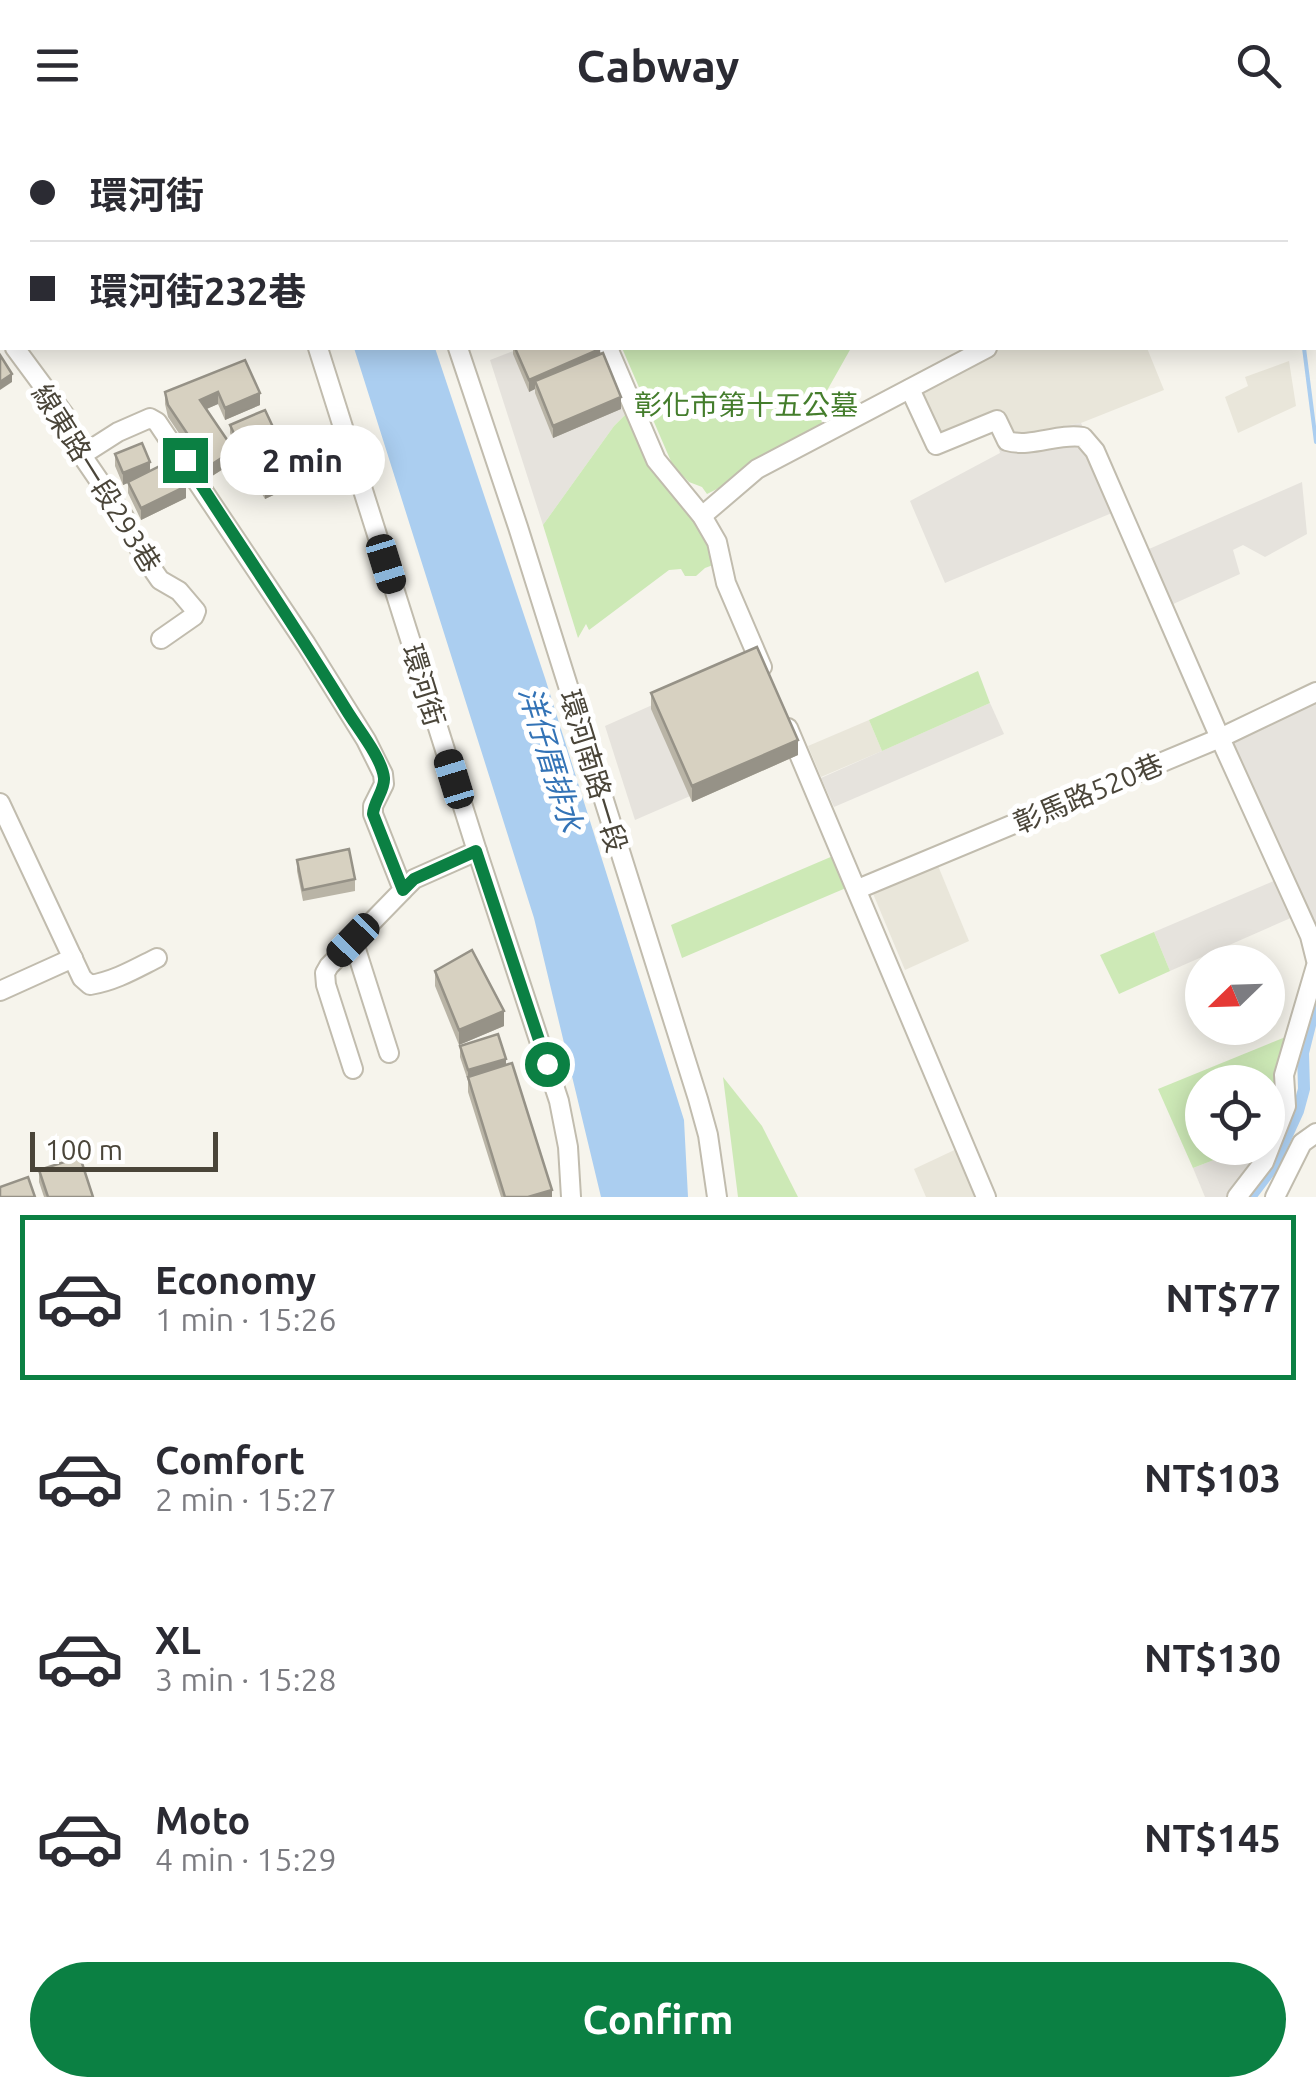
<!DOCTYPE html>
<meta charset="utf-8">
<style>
body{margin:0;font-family:Ubuntu,"Noto Sans TC",sans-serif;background:#f7f7f7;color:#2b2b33;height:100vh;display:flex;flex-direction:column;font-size:38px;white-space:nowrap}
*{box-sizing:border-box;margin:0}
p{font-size:32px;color:#7c7c81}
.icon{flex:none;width:55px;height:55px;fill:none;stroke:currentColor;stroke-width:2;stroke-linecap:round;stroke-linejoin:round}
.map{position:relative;height:1067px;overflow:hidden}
.side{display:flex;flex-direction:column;background:#fff;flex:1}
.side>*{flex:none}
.hud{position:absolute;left:0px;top:0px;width:1318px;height:220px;box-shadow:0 5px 25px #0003;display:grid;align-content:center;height:220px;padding:0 30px;background:#fff}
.needle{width:65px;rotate:247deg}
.tools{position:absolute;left:1185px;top:815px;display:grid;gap:20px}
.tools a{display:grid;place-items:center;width:100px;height:100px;border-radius:50%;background:#fff;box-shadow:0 5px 25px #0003;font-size:50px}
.scale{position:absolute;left:30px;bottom:25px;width:188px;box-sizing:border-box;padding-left:10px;border:5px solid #4a4539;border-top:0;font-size:28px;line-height:35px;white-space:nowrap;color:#4a4539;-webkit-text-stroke:8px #fff;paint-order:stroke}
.end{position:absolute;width:45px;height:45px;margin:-22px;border:12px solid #0b8043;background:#fff;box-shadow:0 0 0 5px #fff}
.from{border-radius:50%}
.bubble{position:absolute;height:70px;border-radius:35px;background:#fff;box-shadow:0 5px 25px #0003;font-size:32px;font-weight:600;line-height:70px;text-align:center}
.car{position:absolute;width:30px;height:60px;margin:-30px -15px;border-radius:12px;box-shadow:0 0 8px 2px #0007;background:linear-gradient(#222 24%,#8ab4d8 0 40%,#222 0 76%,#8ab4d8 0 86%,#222 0)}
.hud b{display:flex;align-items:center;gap:35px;height:95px;font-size:38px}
.hud b+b{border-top:2px solid #e1e1e2}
.hud i{width:25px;height:25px;background:#2b2b33}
ul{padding:18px 0 0;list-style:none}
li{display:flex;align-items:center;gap:30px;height:165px;margin:0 20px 15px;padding:0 10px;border:5px solid transparent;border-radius:0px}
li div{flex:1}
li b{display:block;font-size:38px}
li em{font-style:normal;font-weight:600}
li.current{border-color:#0b8043}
li>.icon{width:90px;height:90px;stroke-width:1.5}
.primary-button{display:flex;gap:20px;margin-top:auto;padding:20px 30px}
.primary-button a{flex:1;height:115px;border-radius:60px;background:#0b8043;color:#fff;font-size:40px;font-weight:600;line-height:115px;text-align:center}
header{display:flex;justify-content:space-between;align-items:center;height:130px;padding:0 30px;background:#fff;font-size:45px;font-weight:600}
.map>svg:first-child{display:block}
.residential{fill:#e9e6da}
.industrial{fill:#e6e3dd}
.green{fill:#cde9b6}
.water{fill:#abcef0}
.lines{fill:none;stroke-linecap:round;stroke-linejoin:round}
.stream{stroke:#abcef0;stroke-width:4}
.canal{stroke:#abcef0;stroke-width:12}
.minor-casing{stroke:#c1bcae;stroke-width:22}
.minor{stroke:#fff;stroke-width:18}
.wall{fill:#b9b4a6}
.shaded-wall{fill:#969287}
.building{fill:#d7d1c1;stroke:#969287;stroke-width:2.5}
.route{stroke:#0b8043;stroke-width:12}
.labels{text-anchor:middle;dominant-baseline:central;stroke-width:10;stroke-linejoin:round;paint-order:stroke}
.park-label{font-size:28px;fill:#447d2c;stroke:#fff}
.street-label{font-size:28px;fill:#4a4539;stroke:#fff}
.water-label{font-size:30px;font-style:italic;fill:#3373b6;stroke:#fff}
</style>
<header><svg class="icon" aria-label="menu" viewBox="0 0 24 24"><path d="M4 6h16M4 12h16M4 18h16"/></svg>Cabway<svg class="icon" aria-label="search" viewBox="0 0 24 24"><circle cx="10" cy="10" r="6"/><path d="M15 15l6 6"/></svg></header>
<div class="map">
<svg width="1316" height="1067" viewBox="0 0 1316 1067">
<rect width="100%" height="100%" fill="#f6f4ec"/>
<!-- residential -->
<g class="residential">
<polygon points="973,0 1183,0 1184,2 974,2"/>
<polygon points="982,218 1147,218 1164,260 1081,293 996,308 992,294 936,316 910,258"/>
<polygon points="1289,231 1296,276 1238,303 1225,267 1248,256 1245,247"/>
<polygon points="869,590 882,621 821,647 808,616"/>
<polygon points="934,726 969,811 905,840 869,754"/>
<polygon points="963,1016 980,1067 926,1067 914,1039"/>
</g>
<!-- industrial -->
<g class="industrial">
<polygon points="524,0 688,0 682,2 525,2"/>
<polygon points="521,218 605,218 633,277 614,296 543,395 490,230"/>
<polygon points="1081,293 1119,380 945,453 910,371 1000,323 996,308"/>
<polygon points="1302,352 1307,404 1265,427 1243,415 1233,420 1240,444 1171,475 1149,419"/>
<polygon points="731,540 796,620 635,690 605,596"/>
<polygon points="1316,564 1316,811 1226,600"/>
<polygon points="990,573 1004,604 834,677 821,648"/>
<polygon points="1276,750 1293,787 1170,841 1154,802"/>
<polygon points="1245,1018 1267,1018 1238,1067 1205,1067 1193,1038"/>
</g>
<!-- green -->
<g class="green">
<path d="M622,218H851L820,273L822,295C781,313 748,345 707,364L702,357L689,352L673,336Z"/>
<polygon points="633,277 654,321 703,382 713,435 705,438 696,446 685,446 681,439 669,440 589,500 586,494 578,508 543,395 614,296"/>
<polygon points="978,541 990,573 882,621 869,590"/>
<polygon points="840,723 853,755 682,828 671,795"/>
<polygon points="1154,802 1170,841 1119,864 1100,825"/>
<polygon points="1288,906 1288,965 1268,1009 1268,952 1202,952 1202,1018 1245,1018 1193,1038 1158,959"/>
<polygon points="723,947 762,996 798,1067 738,1067"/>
</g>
<!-- water -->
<polygon class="water" points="354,218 435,218 545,548 684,990 688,1067 601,1067 534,788"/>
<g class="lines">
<!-- stream -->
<g class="stream">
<polyline points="1297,0 1297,2"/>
<polyline points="1304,218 1316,312"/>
</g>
<!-- canal -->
<polyline class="canal" points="1250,1067 1272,1038 1298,981 1304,959 1303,923 1316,871"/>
<defs>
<g id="minor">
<polyline points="248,0 249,2"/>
<polyline points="386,0 386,2"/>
<polyline points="516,0 517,2"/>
<polyline points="728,0 728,2"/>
<polyline points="1193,0 1194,2"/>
<polyline points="351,2 355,0"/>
<polyline points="1159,2 1164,0"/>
<polyline points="0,71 2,83"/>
<polyline points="0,99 2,98"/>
<polyline points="15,218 66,287 72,311 124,387 142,424 160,450 179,461 196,481 194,486 161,509"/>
<polyline points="318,218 477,721 559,971 568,1017 571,1067"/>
<polyline points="458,218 518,397 698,969 708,1005 717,1067"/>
<polyline points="608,218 656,330 702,386 717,412 726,453 762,537"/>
<path d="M910,259L936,315L997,290L1007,311C1032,318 1057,303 1083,307L1095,321L1220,608L1310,806L1316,830"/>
<polyline points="82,325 118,302 150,288 157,292 306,514 366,610 383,644 384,654 373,676 373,684 403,760 329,836 325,843 326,855 353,939"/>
<polyline points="702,386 757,339 987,218"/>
<polyline points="788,598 986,1067"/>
<path d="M0,673L82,848L90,855C115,851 135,839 157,828"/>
<polyline points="858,759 1220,608 1316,562"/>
<polyline points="403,760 414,749 477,721"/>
<polyline points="353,810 389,923"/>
<polyline points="0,861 73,828"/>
<polyline points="1237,1067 1264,1032 1286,976 1284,945 1316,836"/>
<polyline points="1275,1067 1302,1013 1316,1003"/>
</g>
</defs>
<!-- minor casing -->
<use href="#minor" class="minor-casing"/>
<!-- minor -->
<use href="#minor" class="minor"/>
</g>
<!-- wall -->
<g class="wall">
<polygon points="513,218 599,218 621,279 553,308 535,263 535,259 529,262 513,224"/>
<polygon points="245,230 260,275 225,290 218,274 206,279 234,332 209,348 168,287 165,274 165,262"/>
<polygon points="230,295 273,305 238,320 230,303"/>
<polygon points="115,324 150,341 186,368 141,390 128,363 128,353 123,355 115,336"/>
<polygon points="289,328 299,353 265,369 248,340 248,329"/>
<polygon points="651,563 798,625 692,672 651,579"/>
<polygon points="297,730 355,749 355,761 303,771 297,741"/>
<polygon points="435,841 504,896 459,915 435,856"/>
<polygon points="460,916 506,935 552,1067 501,1067 468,962 468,951 460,927"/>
<polygon points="39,1040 93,1067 44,1067 39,1052"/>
</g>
<!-- shaded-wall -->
<g class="shaded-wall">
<polygon points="600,219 600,231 535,251 535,259 529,262 529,250"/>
<polygon points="12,244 12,252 0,260 0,252"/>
<polygon points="218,262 218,274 200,282 200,270"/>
<polygon points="260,263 260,275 225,290 225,278"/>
<polygon points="621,267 621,279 553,308 553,296"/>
<polygon points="273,297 273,305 238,320 238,312"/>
<polygon points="234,320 234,332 209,348 209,336"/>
<polygon points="150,332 150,343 123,355 123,343"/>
<polygon points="299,341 299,353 265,369 265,357"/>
<polygon points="186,356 186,368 141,390 141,378"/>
<polygon points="798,610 798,625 692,672 692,656"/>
<polygon points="504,881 504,896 459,915 459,900"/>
<polygon points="506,929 506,940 468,947 468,940"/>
<polygon points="552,1060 552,1067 528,1067"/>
</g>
<!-- building -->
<g class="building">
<polygon points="502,0 514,0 515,2 496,2"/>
<polygon points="1315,141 1316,141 1315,200"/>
<polygon points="2,153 2,200 0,201 0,154"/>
<polygon points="515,218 599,218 600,219 529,250"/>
<polygon points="603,223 621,267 553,296 535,251"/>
<polygon points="0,225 12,244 0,252"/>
<polygon points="245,230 260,263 225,278 218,262 200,270 234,320 209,336 168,275 165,262"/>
<polygon points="265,280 273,297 238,312 230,295"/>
<polygon points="142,313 150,332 123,343 115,324"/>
<polygon points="281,313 289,328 292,327 299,341 265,357 248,329"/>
<polygon points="172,330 186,356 141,378 128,352"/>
<polygon points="757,517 798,610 692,656 651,563"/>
<polygon points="349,719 355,749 303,760 297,730"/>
<polygon points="472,820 504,881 459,900 435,841"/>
<polygon points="498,904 506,929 468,940 460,916"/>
<polygon points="512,933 552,1060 528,1067 505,1067 468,947"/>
<polygon points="80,1027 93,1067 48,1067 39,1040"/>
<polygon points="28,1047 35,1067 0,1067 0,1057"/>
</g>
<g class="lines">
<!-- route -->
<path class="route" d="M185,330C239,414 295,496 347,581C358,599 382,628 384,648C385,660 374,671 373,684L403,760L414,749L476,721L547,934"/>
</g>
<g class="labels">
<!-- park labels -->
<g class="park-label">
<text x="746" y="274">彰化市第十五公墓</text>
</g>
<!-- street labels -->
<g class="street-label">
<text transform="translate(97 348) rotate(58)">線東路一段293巷</text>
<text transform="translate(424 555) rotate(73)">環河街</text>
<text transform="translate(594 641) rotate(73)">環河南路一段</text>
<text transform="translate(1088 663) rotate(-23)">彰馬路520巷</text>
</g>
<!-- water labels -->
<g class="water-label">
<text transform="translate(551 629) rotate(73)">洋仔厝排水</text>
</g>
</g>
</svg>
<div class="tools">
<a><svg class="needle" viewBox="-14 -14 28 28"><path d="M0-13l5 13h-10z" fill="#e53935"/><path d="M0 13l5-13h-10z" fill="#7c7c81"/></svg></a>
<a><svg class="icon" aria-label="locate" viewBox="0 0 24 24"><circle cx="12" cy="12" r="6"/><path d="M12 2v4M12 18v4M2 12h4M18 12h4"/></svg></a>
</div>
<div class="scale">100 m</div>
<i class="end from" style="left:547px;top:934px"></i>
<i class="end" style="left:185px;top:330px"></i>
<div class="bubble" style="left:220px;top:295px;width:165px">2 min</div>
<i class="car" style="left:386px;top:434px;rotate:163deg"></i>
<i class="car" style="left:454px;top:649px;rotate:343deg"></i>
<i class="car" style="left:353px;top:810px;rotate:224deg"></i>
<div class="hud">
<b><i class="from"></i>環河街</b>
<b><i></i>環河街232巷</b>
</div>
</div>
<section class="side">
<ul>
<li class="current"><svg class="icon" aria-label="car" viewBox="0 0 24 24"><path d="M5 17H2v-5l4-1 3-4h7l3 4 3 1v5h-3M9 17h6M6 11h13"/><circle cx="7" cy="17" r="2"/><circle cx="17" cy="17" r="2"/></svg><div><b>Economy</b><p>1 min · 15:26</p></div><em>NT$77</em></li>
<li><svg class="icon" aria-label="car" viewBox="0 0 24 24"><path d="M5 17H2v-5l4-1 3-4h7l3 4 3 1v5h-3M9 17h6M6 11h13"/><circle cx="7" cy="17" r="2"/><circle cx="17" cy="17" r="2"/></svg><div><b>Comfort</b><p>2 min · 15:27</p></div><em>NT$103</em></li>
<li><svg class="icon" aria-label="car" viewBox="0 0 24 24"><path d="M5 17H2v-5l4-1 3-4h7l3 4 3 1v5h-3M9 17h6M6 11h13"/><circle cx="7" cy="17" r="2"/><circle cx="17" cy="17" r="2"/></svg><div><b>XL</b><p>3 min · 15:28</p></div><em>NT$130</em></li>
<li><svg class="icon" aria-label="car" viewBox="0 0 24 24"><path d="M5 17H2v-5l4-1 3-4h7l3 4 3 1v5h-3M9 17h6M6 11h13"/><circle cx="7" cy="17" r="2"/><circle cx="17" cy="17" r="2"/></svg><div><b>Moto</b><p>4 min · 15:29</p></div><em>NT$145</em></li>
</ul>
<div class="primary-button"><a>Confirm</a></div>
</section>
